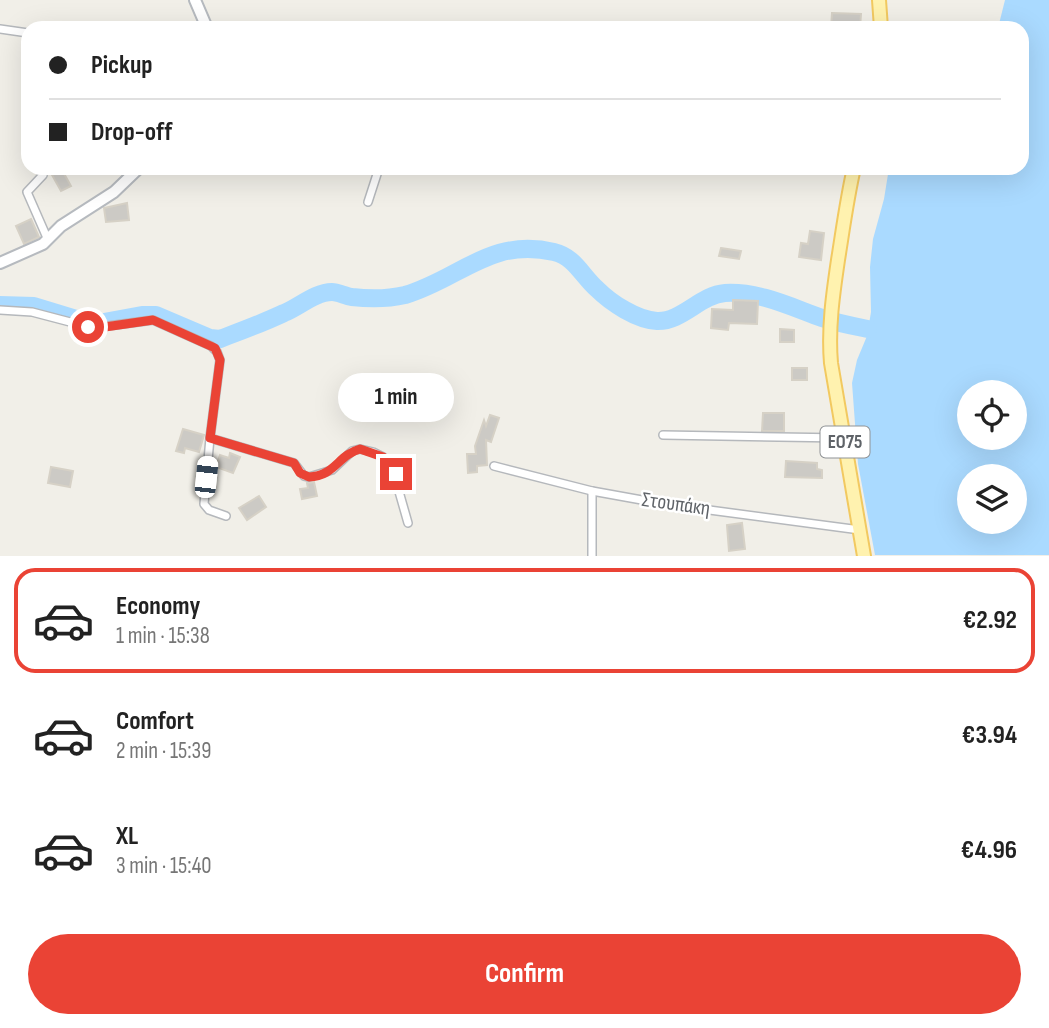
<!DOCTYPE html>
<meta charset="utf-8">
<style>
body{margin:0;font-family:"Sofia Sans Condensed",sans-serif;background:#f6f6f6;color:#222;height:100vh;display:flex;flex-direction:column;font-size:26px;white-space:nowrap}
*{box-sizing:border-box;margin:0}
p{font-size:23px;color:#767676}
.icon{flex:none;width:38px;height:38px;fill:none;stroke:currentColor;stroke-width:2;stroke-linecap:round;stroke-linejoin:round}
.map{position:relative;height:556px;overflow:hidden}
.side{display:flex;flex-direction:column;background:#fff;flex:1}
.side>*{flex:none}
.guide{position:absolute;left:21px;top:21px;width:1008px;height:154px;border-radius:21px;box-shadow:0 7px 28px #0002;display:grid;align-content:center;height:154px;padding:0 28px;background:#fff}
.tools{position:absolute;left:957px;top:380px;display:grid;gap:14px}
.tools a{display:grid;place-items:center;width:70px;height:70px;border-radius:50%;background:#fff;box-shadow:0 7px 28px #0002;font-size:35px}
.end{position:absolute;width:32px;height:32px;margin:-16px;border:9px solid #ea4335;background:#fff;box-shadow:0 0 0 4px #fff}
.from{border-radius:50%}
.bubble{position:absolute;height:49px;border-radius:24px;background:#fff;box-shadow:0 7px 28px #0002;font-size:23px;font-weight:700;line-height:49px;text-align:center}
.car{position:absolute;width:21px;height:42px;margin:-21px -10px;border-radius:9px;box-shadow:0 0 5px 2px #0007;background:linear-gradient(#fff 24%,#345 0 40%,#fff 0 76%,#345 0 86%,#fff 0)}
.guide b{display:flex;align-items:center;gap:24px;height:66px;font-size:26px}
.guide b+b{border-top:2px solid #e0e0e0}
.guide i{width:18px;height:18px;background:#222}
ul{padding:12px 0 0;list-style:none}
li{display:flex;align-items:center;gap:21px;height:105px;margin:0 14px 10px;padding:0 14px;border:4px solid transparent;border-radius:21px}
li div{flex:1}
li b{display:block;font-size:26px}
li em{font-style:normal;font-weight:700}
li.active{border-color:#ea4335}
li>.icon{width:63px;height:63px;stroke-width:1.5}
.cta{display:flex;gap:14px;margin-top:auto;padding:14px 28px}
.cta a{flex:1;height:80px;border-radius:42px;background:#ea4335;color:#fff;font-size:28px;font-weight:700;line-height:80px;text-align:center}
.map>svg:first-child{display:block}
.water{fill:#aadaff;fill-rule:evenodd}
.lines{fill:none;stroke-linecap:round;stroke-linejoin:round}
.river{stroke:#aadaff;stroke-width:18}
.building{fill:#cccac5;stroke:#d6d1c6;stroke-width:2}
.street-casing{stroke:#b5b8bc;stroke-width:10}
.secondary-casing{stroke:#b6babf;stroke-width:14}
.primary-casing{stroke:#f2c960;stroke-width:16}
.street{stroke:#fff;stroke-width:7}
.secondary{stroke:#fff;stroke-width:10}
.primary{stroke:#fff2af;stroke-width:12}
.route{stroke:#ea4335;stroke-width:9}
.labels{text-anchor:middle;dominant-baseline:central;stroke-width:5;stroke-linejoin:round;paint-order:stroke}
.shield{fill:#fff;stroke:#8f9295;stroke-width:2}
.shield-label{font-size:19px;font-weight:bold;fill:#5f6368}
.street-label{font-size:21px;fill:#5f6368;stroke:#fff}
</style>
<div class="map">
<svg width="1049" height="556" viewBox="0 0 1049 556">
<rect width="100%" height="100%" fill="#f1efe8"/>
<!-- water -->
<path class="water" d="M1005,0H1049V555H875L858,464L852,383L857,360L867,336L871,312L870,267L873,239L884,199L889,168H1022V28H998ZM970,392H1015V438H970ZM970,476H1015V522H970Z"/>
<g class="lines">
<!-- river -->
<path class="river" d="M0,305L34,306L93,324L142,315H156L210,338L220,339C241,331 263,323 284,313C299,307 315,292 332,292C338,292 345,296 352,297C369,299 388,299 405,295C460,279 490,237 554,252C575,257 582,276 597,289C611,303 637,320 657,321C682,322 700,295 725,293C759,291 791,307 822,318C837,323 853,326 868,329"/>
</g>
<!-- building -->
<g class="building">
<polygon points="832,13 861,14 860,28 831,28"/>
<polygon points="62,170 71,186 61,191 52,175"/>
<polygon points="127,203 129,220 106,222 104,208"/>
<polygon points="31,219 39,237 24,244 16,226"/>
<polygon points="810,231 824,233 821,260 799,257 801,243 808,244"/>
<polygon points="721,248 741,251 739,259 719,256"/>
<polygon points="733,300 758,301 757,324 729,323 728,330 711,328 712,309 733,310"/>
<polygon points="780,329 794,330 794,342 780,342"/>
<rect x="792" y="368" width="15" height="12"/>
<polygon points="763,413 784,413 784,431 762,431"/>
<polygon points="490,415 499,418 491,442 486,440 487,465 477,466 477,472 468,473 467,454 476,454 475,446 484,420 486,426"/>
<polygon points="183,429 204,435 199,452 185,448 184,453 176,451"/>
<polygon points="230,453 240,457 233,473 216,467 220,455 229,458"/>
<polygon points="786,461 817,463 817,469 822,470 822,478 785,477"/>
<polygon points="51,467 73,471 70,487 48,483"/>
<polygon points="314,482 317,496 302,499 300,489 308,488 307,483"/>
<polygon points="259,496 266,507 247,520 239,508"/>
<polygon points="742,523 745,549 729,551 727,525"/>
</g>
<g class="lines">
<defs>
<g id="street">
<polyline points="0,29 28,33"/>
<polyline points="43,175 27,192 48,240"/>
<polyline points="368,202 379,168"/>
<polyline points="0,310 32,312 93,328 153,320 211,346 217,352 220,360 210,438 294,463 304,476 309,477 332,470 352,451 360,449 373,452 383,457 392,467 408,523"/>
<polyline points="663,435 844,438"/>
<polyline points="210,438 204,504 209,510 226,516"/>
<polyline points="494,466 592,491 664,504 860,530"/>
<polyline points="592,491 592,556"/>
</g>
<g id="secondary">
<polyline points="195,0 207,28"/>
<polyline points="0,263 43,244 61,226 114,192 139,168"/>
</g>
<g id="primary">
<polyline points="879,0 881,28"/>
<path d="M854,168C847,198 843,229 838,260C833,294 828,328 831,363L864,556"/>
</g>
</defs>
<!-- street casing -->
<use href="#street" class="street-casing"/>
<!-- secondary casing -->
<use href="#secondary" class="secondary-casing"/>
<!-- primary casing -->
<use href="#primary" class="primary-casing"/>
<!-- street -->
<use href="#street" class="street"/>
<!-- secondary -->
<use href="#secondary" class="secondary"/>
<!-- primary -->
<use href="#primary" class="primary"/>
</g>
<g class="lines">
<!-- route -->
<path class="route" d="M88,327L98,328L153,320L215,348L220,360L210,438L294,463L300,473L309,477C335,476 338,455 360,449L383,457L396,474"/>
</g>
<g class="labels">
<!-- shield labels -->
<rect class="shield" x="820.5" y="426.5" width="49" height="31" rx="5"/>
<g class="shield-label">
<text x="845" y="442">ΕΟ75</text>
</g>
<!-- street labels -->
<g class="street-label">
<text transform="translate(676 504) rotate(8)">Στουπάκη</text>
</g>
</g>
</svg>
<div class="tools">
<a><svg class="icon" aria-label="locate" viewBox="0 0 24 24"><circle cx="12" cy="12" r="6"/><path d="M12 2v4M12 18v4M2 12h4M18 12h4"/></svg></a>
<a><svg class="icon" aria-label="layers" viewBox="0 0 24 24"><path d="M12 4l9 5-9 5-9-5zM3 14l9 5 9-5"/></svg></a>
</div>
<i class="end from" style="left:88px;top:327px"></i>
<i class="end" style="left:396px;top:474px"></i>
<div class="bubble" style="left:338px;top:373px;width:116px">1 min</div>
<i class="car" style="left:206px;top:477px;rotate:6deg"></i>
<div class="guide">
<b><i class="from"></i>Pickup</b>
<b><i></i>Drop-off</b>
</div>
</div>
<section class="side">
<ul>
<li class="active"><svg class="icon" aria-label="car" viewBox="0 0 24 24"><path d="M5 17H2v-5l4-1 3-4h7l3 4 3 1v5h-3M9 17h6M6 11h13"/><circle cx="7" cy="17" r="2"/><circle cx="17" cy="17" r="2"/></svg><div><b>Economy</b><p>1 min · 15:38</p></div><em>€2.92</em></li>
<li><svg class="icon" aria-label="car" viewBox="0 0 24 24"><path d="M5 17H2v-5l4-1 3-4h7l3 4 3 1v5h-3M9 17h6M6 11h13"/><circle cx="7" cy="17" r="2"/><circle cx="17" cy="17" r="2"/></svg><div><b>Comfort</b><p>2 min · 15:39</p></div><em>€3.94</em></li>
<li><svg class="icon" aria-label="car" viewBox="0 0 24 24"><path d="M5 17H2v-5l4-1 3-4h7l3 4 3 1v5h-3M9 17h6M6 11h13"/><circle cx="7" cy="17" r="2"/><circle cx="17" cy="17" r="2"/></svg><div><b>XL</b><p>3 min · 15:40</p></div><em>€4.96</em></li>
</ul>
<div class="cta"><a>Confirm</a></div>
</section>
